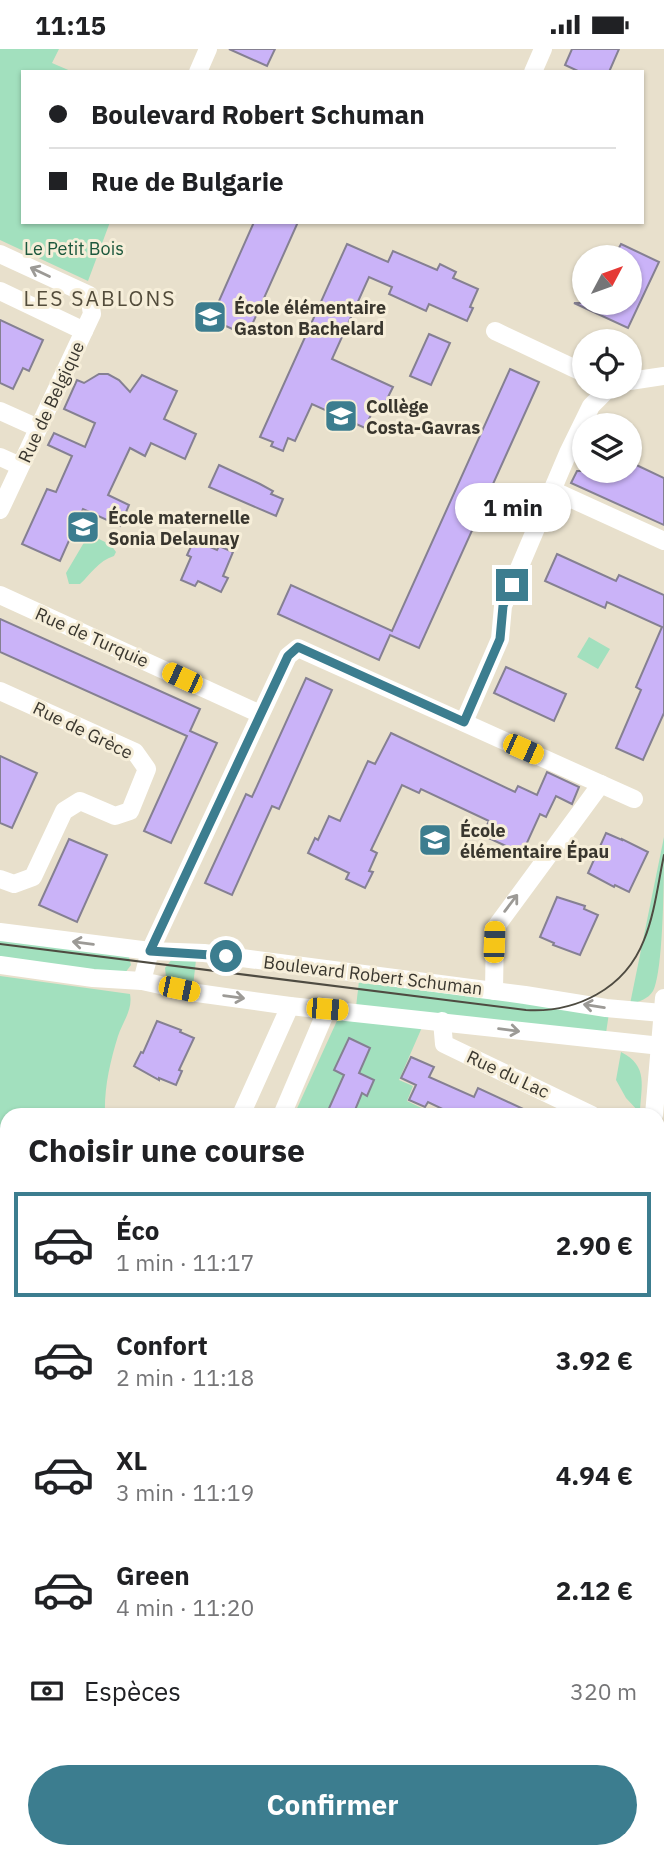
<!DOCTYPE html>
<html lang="fr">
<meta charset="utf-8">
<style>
body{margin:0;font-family:"IBM Plex Sans",sans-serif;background:#f6f6f6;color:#202124;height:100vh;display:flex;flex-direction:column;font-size:26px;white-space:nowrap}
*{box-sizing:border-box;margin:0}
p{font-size:23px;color:#757577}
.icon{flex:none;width:38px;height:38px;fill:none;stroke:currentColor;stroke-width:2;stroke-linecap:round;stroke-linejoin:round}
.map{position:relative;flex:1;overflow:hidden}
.panel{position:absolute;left:0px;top:1059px;width:665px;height:751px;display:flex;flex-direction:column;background:#fff;border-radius:21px 21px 0 0;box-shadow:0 2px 5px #0004}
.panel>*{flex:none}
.banner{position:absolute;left:21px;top:21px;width:623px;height:154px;border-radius:0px;box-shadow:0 2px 5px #0004;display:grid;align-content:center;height:154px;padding:0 28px;background:#fff}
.needle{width:46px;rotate:49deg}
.fabs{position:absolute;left:572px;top:196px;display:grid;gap:14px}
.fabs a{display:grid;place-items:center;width:70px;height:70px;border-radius:50%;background:#fff;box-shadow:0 2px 5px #0004;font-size:35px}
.end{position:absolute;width:32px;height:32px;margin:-16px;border:9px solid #3c7d8f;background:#fff;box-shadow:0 0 0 4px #fff}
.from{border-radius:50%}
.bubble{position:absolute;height:49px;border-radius:24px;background:#fff;box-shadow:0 2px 5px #0004;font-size:23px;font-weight:800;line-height:49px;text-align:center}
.car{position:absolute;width:21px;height:42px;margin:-21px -10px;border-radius:9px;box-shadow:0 0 5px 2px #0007;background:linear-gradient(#f5c518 24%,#345 0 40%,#f5c518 0 76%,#345 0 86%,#f5c518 0)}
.banner b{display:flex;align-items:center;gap:24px;height:66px;font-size:26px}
.banner b+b{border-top:2px solid #e0e0e0}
.banner i{width:18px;height:18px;background:#202124}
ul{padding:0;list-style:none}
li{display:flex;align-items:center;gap:21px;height:105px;margin:0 14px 10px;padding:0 14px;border:4px solid transparent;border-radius:0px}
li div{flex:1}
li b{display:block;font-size:26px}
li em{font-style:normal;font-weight:800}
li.active{border-color:#3c7d8f}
li>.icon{width:63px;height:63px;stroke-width:1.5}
h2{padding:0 28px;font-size:32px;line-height:84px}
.pay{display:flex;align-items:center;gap:18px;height:77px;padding:0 28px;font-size:26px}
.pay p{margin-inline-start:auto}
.action{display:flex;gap:14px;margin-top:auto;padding:14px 28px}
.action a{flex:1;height:80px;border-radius:42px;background:#3c7d8f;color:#fff;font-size:28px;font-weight:800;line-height:80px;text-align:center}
.status{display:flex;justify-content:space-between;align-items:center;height:49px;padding:0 35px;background:#fff;direction:ltr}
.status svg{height:19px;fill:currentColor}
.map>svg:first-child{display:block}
.green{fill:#a2e0be}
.water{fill:#4aadc5}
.building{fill:#cab3f8;stroke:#858092;stroke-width:2}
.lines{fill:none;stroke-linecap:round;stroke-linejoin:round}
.minor{stroke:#fff;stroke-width:18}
.tram{stroke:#4e4b41;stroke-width:2}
.oneway{stroke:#9c9a96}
.route{stroke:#3c7d8f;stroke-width:9}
.labels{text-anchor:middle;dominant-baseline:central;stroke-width:6;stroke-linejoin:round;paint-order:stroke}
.park-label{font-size:18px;fill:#1c583d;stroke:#f6eed9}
.poi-label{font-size:18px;font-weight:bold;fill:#39362e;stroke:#f6eed9;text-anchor:start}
.street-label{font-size:18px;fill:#39362e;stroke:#f6eed9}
.quarter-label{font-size:21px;letter-spacing:2px;fill:#534c3b;stroke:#f6eed9}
</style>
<div class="status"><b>11:15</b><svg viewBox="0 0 49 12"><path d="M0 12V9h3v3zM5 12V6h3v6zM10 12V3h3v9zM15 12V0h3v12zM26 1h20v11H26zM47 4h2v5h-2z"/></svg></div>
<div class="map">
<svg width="664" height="1808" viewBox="0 0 664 1808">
<rect width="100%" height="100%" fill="#e8e0cc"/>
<!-- green -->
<g class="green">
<polygon points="0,0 59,0 52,14 73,23 23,23 23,173 110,173 88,232 0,191"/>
<path d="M89,485L111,496L116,503L114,507C98,512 91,525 80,535H69L66,524Z"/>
<polygon points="589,588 610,600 598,620 577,608"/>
<path d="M664,788C664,819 664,920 653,942C648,950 639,953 630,955Z"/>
<polygon points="0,887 129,908 131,916 125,924 0,910"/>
<polygon points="172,910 196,911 193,937 171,932 166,928 165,919"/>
<path d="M0,927L130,945C133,961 123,972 118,987C110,1013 104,1039 105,1066H7V1802L251,1803L250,1808H0Z"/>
<polygon points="359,932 609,964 606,984 356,958"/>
<polygon points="341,963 423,976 399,1031 413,1037 407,1052 436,1066 294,1066"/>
<path d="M621,1003C649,1017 641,1037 640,1064L626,1049L616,1031Z"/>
<polygon points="664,1138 664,1551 658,1556 658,1215"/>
<polygon points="664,1579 664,1808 585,1808 586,1803 658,1802 658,1584"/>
<polygon points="309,1802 547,1803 546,1808 305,1808"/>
</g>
<!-- water -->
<polygon class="water" points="0,1334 7,1341 7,1802 228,1803 226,1808 0,1808"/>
<!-- building -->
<g class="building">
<polygon points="229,0 275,0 267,17"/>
<polygon points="572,0 619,0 609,23 580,23 565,16"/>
<polygon points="254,173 298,173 247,287 211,270"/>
<polygon points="347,195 388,213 393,202 437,221 440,215 456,223 453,229 478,240 470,258 473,259 467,272 429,255 426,262 389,245 392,238 369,228 332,310 393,338 387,350 392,352 387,364 374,359 365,379 312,355 295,392 288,389 283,402 271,397 273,393 260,388"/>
<polygon points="621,195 659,213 628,279 574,254 630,254 630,208 614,208"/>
<polygon points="0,271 43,291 29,322 23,319 13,340 0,334"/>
<polygon points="429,285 450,294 431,336 410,327"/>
<polygon points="510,320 539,333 419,599 390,586 379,611 278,565 291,536 392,582"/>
<polygon points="99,325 108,325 119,331 130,343 142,326 177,342 164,370 196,385 185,410 151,394 145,407 130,399 108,446 129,456 120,477 83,460 60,512 22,495 47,440 56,443 72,407 48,396 54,384 85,398 95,374 64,360 77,331 84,334"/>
<polygon points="630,413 664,429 664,476 571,434 577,422 630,422"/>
<polygon points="219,416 260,435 273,442 271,445 283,450 276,467 209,438"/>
<polygon points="194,491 217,501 219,497 233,503 223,527 228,529 221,543 198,532 195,537 181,531 191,508 187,506"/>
<polygon points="557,505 616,532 619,526 664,546 664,664 643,711 616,699 641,641 636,638 662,578 607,553 605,559 545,532"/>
<polygon points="0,570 200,660 190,682 217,694 171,794 144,782 187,687 0,603"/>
<polygon points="506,618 566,645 554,672 494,644"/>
<polygon points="306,629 332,641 279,760 272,757 232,846 205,834 246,745 252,748"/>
<polygon points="391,684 515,743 518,737 537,746 547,723 579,738 572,755 556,747 546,768 540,765 521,807 505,799 506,797 482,786 489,772 421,740 419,744 402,736 371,801 377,804 369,822 373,823 365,839 346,830 349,824 308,804 315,789 318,791 329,767 340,772 368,712 375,715"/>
<polygon points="0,707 37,724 12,779 0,774"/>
<polygon points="606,784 622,791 622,790 648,803 629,843 615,836 614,838 588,824"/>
<polygon points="69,790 107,806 77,873 39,856"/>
<polygon points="557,848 585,857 584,860 598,866 580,906 553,896 554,894 540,888"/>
<polygon points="157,972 181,981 180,983 194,989 179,1021 182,1022 176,1036 159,1029 159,1031 134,1017 141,1003 143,1004"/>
<polygon points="349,989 370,999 359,1024 374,1031 367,1047 362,1044 353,1066 326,1066 344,1026 334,1021"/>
<polygon points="411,1008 434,1018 429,1028 474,1048 478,1039 536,1066 455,1066 428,1053 425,1058 409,1051 416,1036 401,1029"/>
</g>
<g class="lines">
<!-- minor -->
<g class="minor">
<polyline points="198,23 208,0"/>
<polyline points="533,23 543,0"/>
<polyline points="0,205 89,246 92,265 0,461"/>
<polyline points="0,242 84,282"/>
<polyline points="495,282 584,324"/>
<polyline points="630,332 664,327"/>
<polyline points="0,362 38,379"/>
<polyline points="0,408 20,417"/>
<polyline points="552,441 664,492"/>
<polyline points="0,546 260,665"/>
<polyline points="0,642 135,703 147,720 130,762 115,767 80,752 64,762 33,828 14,835 0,830"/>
<polyline points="464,673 500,590 503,557 568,404 591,357 610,338"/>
<polyline points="0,883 150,902 204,904 525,946 606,959 662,964"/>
<polyline points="0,916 93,929 142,932 197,944 290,957 661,997"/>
<polyline points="142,932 150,902 288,607 298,599 634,750"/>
<polyline points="494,942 495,879 601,735"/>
<polyline points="442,972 444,995 592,1066"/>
<polyline points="241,1066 290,957"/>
<polyline points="282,1066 327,960"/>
<polyline points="654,1066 664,949"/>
<polyline points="658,1755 664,1752"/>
<polyline points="585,1808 586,1802"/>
</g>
<!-- tram -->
<path class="tram" d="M0,895L526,961C576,964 625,940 644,891C655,864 658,834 664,806"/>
</g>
<!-- one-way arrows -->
<defs><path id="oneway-shaft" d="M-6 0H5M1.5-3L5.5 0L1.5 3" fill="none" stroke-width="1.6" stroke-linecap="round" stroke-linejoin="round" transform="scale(1.75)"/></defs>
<g class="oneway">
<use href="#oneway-shaft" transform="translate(40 223) rotate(-155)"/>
<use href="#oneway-shaft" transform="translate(511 854) rotate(-53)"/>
<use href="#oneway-shaft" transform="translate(83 894) rotate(-173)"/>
<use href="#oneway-shaft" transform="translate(234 948) rotate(8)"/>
<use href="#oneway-shaft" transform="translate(594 957) rotate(-171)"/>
<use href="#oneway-shaft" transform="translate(509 981) rotate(7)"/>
</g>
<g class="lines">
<!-- route -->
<polyline class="route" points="226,907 150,902 288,607 298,598 464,673 500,590 503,557 512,536"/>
</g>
<!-- icons -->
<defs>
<symbol id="school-square" viewBox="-11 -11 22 22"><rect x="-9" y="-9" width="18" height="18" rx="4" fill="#3c7d8f" stroke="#f6eed9"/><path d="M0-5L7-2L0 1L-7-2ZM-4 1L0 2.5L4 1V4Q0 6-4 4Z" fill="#fff"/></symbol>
</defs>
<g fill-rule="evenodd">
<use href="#school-square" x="191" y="249" width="38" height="38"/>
<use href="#school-square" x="322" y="348" width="38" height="38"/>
<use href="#school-square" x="64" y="459" width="38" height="38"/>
<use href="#school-square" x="416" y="772" width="38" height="38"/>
</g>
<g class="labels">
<!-- park labels -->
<g class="park-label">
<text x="74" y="199">Le Petit Bois</text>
</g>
<!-- poi labels -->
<g class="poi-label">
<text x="234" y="258">École élémentaire<tspan x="234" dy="21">Gaston Bachelard</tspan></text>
<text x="366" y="357">Collège<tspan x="366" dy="21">Costa-Gavras</tspan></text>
<text x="108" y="468">École maternelle<tspan x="108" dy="21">Sonia Delaunay</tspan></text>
<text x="460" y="781">École<tspan x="460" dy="21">élémentaire Épau</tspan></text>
</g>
<!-- street labels -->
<g class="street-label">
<text transform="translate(51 353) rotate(-65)">Rue de Belgique</text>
<text transform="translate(92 588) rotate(24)">Rue de Turquie</text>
<text transform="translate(83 681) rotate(26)">Rue de Grèce</text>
<text transform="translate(373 926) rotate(7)">Boulevard Robert Schuman</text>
<text transform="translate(508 1025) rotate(25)">Rue du Lac</text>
</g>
<!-- quarter labels -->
<g class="quarter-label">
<text x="100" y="249">LES SABLONS</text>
</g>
</g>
</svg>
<div class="fabs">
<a><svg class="needle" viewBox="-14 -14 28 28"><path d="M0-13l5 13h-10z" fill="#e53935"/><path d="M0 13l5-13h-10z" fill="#757577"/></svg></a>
<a><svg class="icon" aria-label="locate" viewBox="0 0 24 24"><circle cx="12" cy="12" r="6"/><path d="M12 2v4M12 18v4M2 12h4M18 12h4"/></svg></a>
<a><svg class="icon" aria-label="layers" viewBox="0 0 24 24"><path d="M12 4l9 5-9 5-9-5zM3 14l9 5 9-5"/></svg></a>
</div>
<i class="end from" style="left:226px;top:907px"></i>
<i class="end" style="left:512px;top:536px"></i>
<div class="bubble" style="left:455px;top:434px;width:116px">1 min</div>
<i class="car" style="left:182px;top:629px;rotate:295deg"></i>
<i class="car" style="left:523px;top:700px;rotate:114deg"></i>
<i class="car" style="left:494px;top:893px;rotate:2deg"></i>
<i class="car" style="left:179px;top:940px;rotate:102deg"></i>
<i class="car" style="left:327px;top:960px;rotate:95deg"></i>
<div class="banner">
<b><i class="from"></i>Boulevard Robert Schuman</b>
<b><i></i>Rue de Bulgarie</b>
</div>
<section class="panel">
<h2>Choisir une course</h2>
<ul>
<li class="active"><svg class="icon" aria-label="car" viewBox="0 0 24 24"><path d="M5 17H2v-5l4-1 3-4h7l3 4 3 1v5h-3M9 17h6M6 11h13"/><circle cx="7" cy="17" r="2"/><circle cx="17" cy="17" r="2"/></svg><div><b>Éco</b><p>1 min · 11:17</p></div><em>2.90 €</em></li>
<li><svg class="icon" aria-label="car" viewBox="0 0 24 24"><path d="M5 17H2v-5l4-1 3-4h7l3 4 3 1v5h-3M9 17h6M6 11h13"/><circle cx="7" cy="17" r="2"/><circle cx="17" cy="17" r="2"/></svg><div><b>Confort</b><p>2 min · 11:18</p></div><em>3.92 €</em></li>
<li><svg class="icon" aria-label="car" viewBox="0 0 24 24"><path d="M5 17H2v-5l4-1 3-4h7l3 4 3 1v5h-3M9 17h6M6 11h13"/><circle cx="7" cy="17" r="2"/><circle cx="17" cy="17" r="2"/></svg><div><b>XL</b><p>3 min · 11:19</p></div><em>4.94 €</em></li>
<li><svg class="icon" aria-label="car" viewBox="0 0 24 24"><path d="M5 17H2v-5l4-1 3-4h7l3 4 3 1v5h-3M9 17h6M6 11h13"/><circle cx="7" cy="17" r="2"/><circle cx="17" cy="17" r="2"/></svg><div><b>Green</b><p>4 min · 11:20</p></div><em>2.12 €</em></li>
</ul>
<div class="pay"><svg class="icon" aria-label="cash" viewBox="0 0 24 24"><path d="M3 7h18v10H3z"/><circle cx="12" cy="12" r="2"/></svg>Espèces<p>320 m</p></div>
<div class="action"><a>Confirmer</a></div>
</section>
</div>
